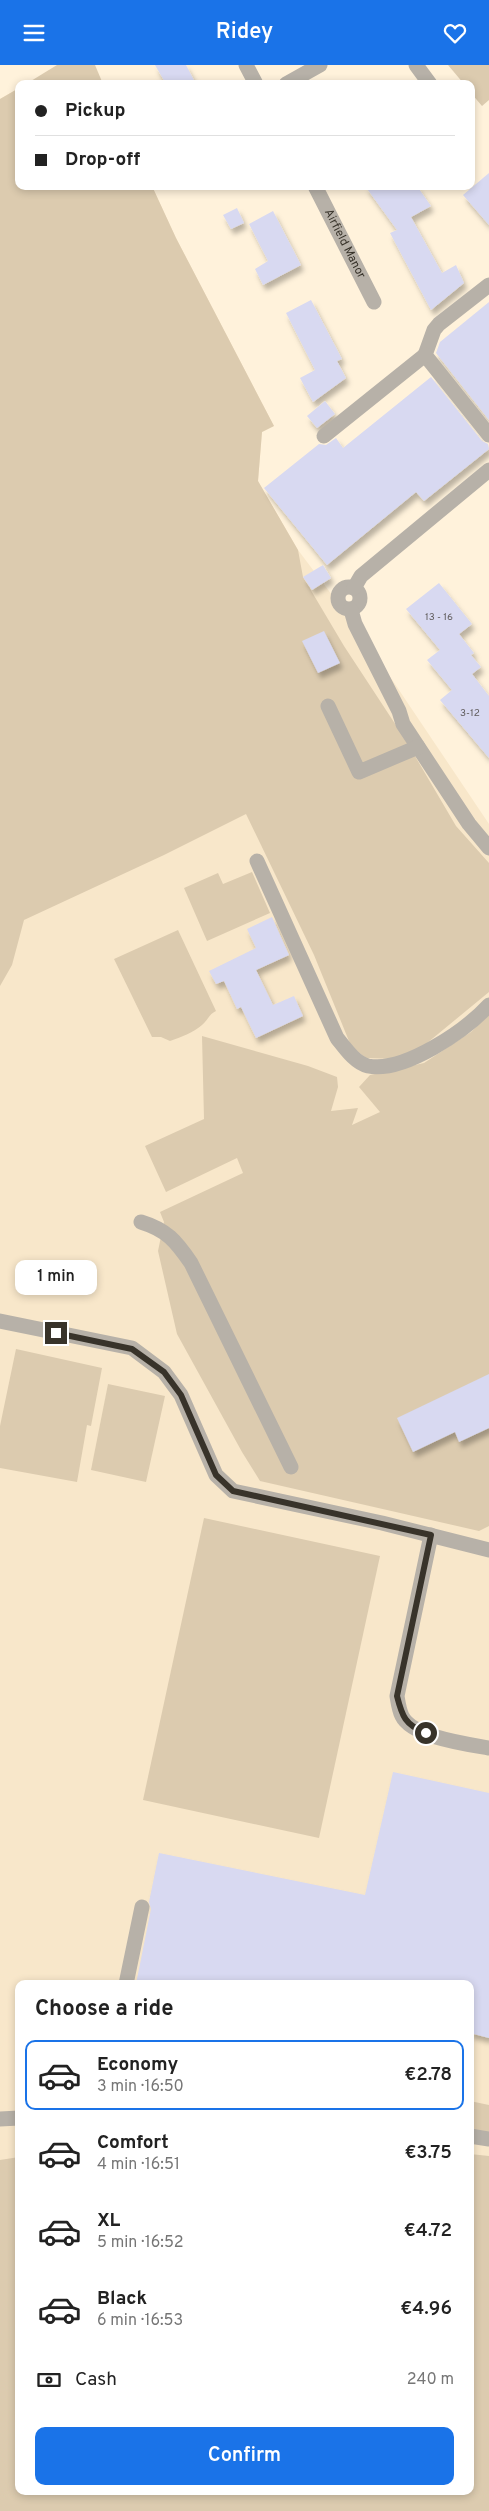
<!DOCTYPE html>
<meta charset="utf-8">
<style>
body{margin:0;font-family:Overpass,sans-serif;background:#f6f6f6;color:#222;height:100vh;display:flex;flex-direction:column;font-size:19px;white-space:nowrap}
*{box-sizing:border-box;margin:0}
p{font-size:16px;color:#767676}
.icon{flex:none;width:28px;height:28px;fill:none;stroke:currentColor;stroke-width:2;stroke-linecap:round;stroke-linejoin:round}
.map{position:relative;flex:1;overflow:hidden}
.sheet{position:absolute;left:15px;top:1915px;width:459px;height:515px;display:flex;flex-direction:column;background:#fff;border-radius:10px;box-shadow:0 2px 8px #0003}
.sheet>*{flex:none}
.banner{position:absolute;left:15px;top:15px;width:460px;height:110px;border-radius:10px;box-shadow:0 2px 8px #0003;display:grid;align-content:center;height:110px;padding:0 20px;background:#fff}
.end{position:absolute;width:22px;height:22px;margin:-11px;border:6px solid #38332a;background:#fff;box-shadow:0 0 0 2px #fff}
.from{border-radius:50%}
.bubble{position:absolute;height:35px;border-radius:10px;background:#fff;box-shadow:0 2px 8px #0003;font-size:16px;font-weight:600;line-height:35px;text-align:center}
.banner b{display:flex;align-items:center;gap:18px;height:48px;font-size:19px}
.banner b+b{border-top:1px solid #e0e0e0}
.banner i{width:12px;height:12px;background:#222}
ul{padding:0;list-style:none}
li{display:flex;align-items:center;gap:15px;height:70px;margin:0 10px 8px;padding:0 10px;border:2px solid transparent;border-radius:10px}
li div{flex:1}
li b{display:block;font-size:19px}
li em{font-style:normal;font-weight:600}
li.active{border-color:#1a73e8}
li>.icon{width:45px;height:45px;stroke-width:1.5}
h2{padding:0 20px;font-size:22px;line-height:60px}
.pay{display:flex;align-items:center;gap:12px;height:55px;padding:0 20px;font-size:19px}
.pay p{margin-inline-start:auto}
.primary-button{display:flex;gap:10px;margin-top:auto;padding:10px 20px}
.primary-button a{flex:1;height:58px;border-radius:10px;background:#1a73e8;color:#fff;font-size:20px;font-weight:600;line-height:58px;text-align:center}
header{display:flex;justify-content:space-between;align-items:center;height:65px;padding:0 20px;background:#1a73e8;color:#fff;font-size:22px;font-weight:600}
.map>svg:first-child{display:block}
.built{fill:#f8e7ca;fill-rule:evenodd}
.green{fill:#dccbaf}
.building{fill:#d8d9f1;filter:url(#shadow)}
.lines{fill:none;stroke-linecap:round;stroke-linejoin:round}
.minor{stroke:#b7b1a8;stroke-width:15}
.route{stroke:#38332a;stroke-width:6}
.labels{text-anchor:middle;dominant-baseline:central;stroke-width:4;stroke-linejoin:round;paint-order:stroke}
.number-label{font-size:10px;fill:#605c5c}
.street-label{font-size:12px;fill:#38332a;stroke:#fff}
</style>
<header><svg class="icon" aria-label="menu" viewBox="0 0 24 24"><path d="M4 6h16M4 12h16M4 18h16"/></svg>Ridey<svg class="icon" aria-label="heart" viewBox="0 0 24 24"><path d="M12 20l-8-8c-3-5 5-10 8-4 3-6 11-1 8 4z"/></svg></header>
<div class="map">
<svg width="489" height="2446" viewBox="0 0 489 2446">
<defs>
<filter id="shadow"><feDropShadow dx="3" dy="5.5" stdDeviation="2.5" flood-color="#0004"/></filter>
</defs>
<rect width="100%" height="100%" fill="#fff2db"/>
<!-- built -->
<path class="built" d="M19,23V121H152L176,173L274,361L262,367L258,416L298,485L360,567L489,759V2446H0V34ZM19,1919H470V2426H19Z"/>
<!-- green -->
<g class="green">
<polygon points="57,0 95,0 103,19 26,19"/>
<polygon points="448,0 489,0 489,35 482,41 471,28 471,19 464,19"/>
<polygon points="19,23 19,121 152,121 176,173 274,361 262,367 258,416 298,485 303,512 344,581 405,674 456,761 489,798 489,927 421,983 396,994 366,993 351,981 314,890 246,749 164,790 24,855 12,900 0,921 0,34"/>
<polygon points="252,807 270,848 207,876 184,823 218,808 223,819"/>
<path d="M178,865L216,946C209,949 208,955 202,960C193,968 181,972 170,976L161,972H152L114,894Z"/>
<polygon points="489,950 489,1461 479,1466 260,1416 242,1387 177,1269 158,1186 164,1157 160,1147 243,1108 237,1093 166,1127 145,1081 204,1054 202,971 308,1001 337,1012 338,1022 331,1046 358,1043 352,1060 380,1047 359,1022 370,1010 424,998 471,967"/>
<polygon points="16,1284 102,1303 91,1361 87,1360 77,1417 0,1403 0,1361"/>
<polygon points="108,1319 165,1331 146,1417 91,1405"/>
<polygon points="204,1453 380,1491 319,1773 143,1735"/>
<polygon points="470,2036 489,2040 489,2069 470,2067"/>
<polygon points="470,2089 489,2091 489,2446 0,2446 0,2095 19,2092 19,2426 470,2426"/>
</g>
<!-- building -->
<g class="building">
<polygon points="155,0 186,0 196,19 166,19"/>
<polygon points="489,108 489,160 463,130"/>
<polygon points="365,121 417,121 431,141 411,152 442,208 456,200 464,218 431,245 390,168 397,165"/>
<polygon points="237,143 244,158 231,164 223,150"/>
<polygon points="273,146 301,200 263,220 255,204 268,196 249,159"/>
<polygon points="311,235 342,294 337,296 346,313 313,337 300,313 315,305 286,248"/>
<polygon points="489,237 489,355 436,288 440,277"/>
<polygon points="431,312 482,376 488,379 489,384 424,436 416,427 327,500 264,423 319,379 326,380 336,373 343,383"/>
<polygon points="325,336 335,349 317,363 307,351"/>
<polygon points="323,500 331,513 312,525 303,512"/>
<polygon points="439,518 472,559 459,569 474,588 471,590 481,602 472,609 489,631 489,693 440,635 452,625 427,595 440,585 406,544"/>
<polygon points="324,566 340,598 318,608 302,576"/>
<polygon points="272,852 289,890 256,905 273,940 294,931 303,951 256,973 241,942 237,944 224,916 216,919 209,906 256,883 247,864"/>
<polygon points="489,1309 489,1363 459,1377 455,1367 413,1387 397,1353"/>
<polygon points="393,1707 489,1728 489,1973 470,1968 470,1919 136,1919 151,1844 149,1837 159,1788 365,1830"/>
</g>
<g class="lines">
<!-- minor -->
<g class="minor">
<polyline points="246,0 256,19"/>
<polyline points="416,0 430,19"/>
<polyline points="286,19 320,0"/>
<path id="s1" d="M315,121L374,237"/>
<polyline points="489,220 439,259 434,265 425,290 489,370"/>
<polyline points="324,371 425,290"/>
<circle cx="349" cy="533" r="11"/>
<polyline points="354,523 361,511 489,405"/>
<polyline points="351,545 355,559 399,646 403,659 469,759 489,783"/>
<polyline points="328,641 359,707 418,682"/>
<path d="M257,796L337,973C345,983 355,998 368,1001C404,1008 465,966 489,940"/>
<path d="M141,1157C167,1165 176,1176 191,1198L291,1402"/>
<polyline points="0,1256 132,1283 164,1307 181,1330 216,1410 233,1426 382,1458 489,1485"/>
<path d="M431,1470L397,1631C398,1637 399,1645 402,1651C412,1672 467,1679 489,1683"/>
<polyline points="126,1919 142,1842"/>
<polyline points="0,2054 19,2053"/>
<polyline points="470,2071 489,2074"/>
</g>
</g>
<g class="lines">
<!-- route -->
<path class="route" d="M56,1268L132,1284L164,1307L181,1330L216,1410L233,1426L431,1470L397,1631C402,1651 405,1660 426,1668"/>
</g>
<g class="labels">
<!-- number labels -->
<g class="number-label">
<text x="439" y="552">13 - 16</text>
<text x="470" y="648">3-12</text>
</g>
<!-- street labels -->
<g class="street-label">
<text stroke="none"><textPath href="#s1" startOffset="65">Airfield Manor</textPath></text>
</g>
</g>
</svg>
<i class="end from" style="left:426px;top:1668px"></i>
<i class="end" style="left:56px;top:1268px"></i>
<div class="bubble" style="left:15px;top:1195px;width:82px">1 min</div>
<div class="banner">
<b><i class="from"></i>Pickup</b>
<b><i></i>Drop-off</b>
</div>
<section class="sheet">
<h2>Choose a ride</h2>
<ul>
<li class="active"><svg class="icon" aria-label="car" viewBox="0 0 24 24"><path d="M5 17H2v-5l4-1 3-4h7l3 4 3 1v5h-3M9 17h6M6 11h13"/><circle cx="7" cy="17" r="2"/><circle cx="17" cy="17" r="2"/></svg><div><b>Economy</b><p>3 min · 16:50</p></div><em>€2.78</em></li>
<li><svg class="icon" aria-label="car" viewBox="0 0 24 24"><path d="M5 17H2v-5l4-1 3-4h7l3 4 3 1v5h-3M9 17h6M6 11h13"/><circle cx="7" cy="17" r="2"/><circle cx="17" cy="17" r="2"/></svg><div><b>Comfort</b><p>4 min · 16:51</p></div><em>€3.75</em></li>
<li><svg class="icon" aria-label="car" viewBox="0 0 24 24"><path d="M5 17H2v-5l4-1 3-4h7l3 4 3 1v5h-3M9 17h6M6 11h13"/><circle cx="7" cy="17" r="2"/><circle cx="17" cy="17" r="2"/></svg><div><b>XL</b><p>5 min · 16:52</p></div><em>€4.72</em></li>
<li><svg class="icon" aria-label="car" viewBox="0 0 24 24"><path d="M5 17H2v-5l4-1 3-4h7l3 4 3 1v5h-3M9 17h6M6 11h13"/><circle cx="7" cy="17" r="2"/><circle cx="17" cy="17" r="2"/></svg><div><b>Black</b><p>6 min · 16:53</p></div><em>€4.96</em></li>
</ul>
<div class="pay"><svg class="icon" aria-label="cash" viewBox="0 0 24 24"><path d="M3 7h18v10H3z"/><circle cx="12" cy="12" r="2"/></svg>Cash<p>240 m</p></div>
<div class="primary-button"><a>Confirm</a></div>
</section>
</div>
